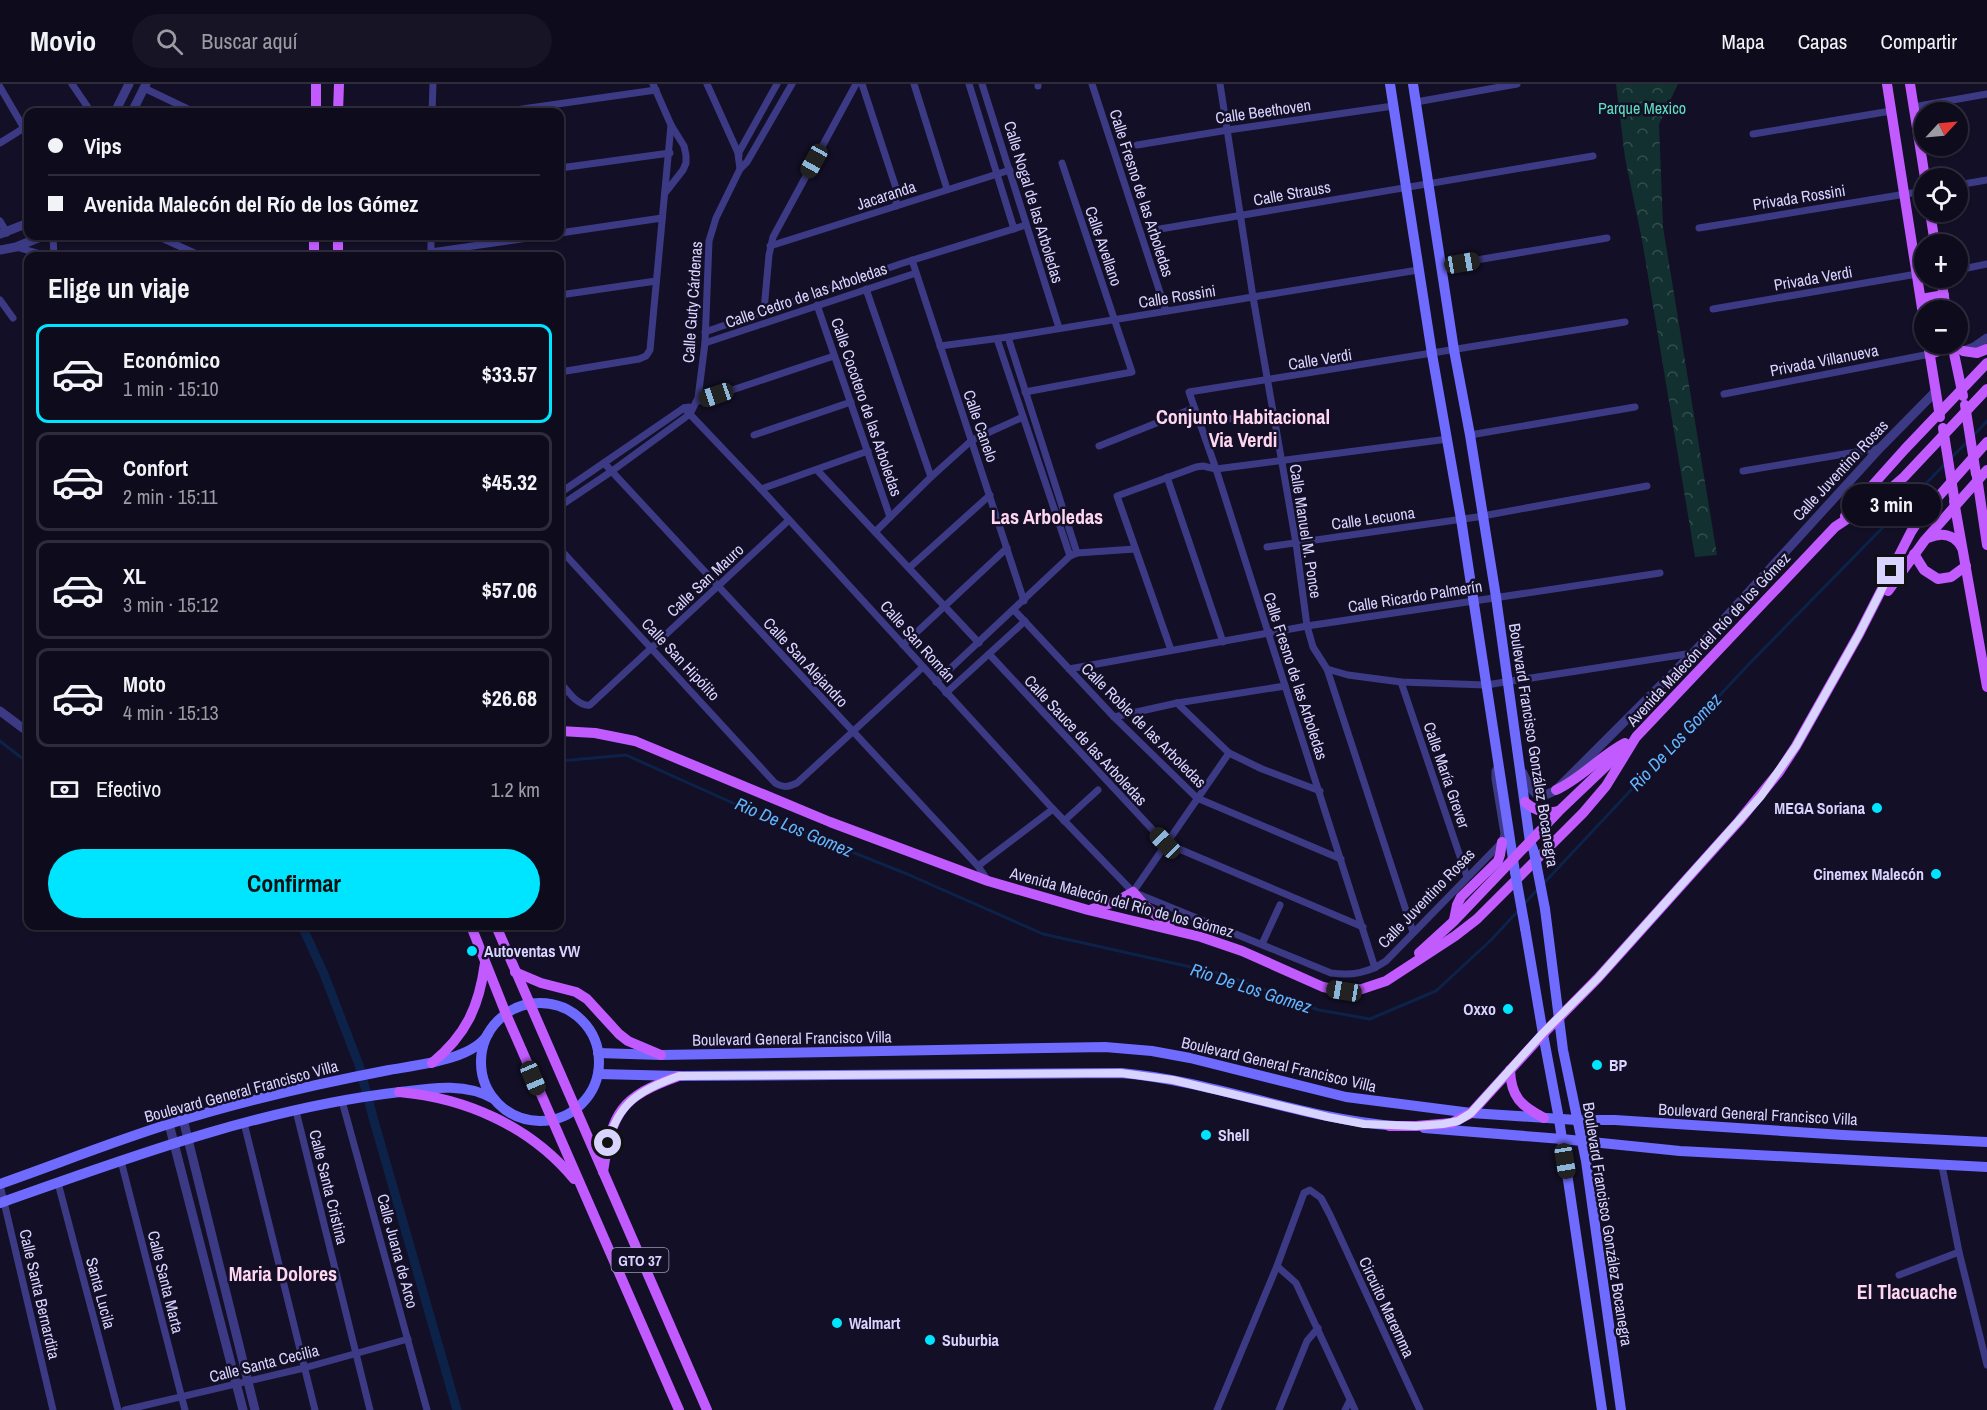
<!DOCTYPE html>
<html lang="es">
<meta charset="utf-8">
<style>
body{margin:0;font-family:"Archivo Narrow",sans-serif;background:#171425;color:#f1f3f6;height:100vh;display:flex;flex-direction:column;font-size:22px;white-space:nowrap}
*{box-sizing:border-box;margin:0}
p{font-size:20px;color:#9b9ba3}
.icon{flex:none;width:33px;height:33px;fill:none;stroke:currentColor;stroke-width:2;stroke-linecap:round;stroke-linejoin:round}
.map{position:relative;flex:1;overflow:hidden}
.sheet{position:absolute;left:24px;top:168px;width:540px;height:678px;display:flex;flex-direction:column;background:#0e0b1c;border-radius:12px;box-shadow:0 2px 4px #0004,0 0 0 2px #2e2b3b}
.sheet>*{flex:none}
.hud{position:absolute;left:24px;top:24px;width:540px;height:132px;border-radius:12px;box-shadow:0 2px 4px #0004,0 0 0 2px #2e2b3b;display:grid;align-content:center;height:132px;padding:0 24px;background:#0e0b1c}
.needle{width:39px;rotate:64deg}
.controls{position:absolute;left:1914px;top:18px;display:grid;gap:12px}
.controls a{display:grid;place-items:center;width:54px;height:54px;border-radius:50%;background:#0e0b1c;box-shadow:0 2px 4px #0004,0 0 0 2px #2e2b3b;font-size:30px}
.end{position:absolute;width:27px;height:27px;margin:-14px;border:8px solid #d9d4ff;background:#111;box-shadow:0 0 0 3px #111}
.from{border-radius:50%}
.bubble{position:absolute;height:42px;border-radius:21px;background:#0e0b1c;box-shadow:0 2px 4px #0004,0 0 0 2px #2e2b3b;font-size:20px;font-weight:800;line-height:42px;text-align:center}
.car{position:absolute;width:18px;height:36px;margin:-18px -9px;border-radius:8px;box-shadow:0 0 4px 2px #0007;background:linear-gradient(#222 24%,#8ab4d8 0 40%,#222 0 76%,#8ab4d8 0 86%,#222 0)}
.hud b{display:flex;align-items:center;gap:21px;height:57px;font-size:22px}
.hud b+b{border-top:2px solid #2e2b3b}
.hud i{width:15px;height:15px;background:#f1f3f6}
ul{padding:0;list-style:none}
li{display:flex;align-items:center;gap:18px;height:99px;margin:0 12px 9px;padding:0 12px;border:3px solid #2e2b3b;border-radius:12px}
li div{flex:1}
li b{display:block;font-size:22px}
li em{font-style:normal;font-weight:800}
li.selected{border-color:#00e5ff}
li>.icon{width:54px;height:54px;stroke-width:1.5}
h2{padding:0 24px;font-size:27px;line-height:72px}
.pay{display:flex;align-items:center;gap:15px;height:66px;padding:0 24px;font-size:22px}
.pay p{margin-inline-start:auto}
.cta{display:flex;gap:12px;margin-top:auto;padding:12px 24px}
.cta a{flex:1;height:69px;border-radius:36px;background:#00e5ff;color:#111;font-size:24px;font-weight:800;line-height:69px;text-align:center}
header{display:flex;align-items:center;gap:36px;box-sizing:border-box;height:84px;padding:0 30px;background:#0e0b1c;border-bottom:2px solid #2e2b3b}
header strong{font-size:28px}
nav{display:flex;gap:33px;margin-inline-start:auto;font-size:21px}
.search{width:420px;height:54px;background:#171425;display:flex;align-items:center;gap:15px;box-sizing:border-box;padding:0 21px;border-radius:33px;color:#9b9ba3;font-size:22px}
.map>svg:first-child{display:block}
.park{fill:url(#park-crowns)}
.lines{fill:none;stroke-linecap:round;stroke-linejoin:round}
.stream{stroke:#0c2248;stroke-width:3}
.canal{stroke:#0c2248;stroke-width:9}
.minor{stroke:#3d3a85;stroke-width:7}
.tertiary{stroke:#3d3a85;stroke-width:9}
.secondary{stroke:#6f6bff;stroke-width:10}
.primary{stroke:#c25bff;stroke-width:10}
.secondary-bridge{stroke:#6f6bff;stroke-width:10}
.primary-bridge{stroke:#c25bff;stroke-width:10}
.route{stroke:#d9d4ff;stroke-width:8}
.poi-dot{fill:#00e5ff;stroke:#130f26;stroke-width:2}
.labels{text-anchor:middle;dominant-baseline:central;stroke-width:5;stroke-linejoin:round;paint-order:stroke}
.shield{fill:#130f26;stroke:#9e99be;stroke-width:1.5}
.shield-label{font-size:15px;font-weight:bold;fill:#d9d4ff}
.park-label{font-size:16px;fill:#5fe0c0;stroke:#130f26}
.street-label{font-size:16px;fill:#d9d4ff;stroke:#130f26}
.poi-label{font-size:16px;font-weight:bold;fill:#d9d4ff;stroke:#130f26;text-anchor:start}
.water-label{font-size:18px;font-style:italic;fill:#62b6ff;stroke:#130f26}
.quarter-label{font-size:20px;font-weight:bold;fill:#ffd6f0;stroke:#130f26}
</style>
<header>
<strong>Movio</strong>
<div class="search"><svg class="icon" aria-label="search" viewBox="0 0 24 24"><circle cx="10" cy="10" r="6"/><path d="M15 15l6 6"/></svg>Buscar aquí</div>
<nav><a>Mapa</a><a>Capas</a><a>Compartir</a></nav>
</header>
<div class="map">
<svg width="1987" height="1326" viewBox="0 0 1987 1326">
<defs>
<pattern id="park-crowns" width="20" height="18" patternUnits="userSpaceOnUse" patternTransform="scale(1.5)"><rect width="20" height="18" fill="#12302f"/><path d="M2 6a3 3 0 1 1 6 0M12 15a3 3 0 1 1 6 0" fill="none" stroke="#344d4e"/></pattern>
</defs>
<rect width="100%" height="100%" fill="#130f26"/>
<!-- park -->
<polygon class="park" points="1616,0 1678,0 1659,40 1663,143 1717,471 1695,473 1642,156 1625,74"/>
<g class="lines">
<!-- stream -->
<g class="stream">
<polyline points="1974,351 1987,337"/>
<polyline points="1950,375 1967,358"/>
<polyline points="0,657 28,679"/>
<polyline points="560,677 626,671 755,729 907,790 1043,850 1222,890 1319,926 1370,935 1436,907 1491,856 1519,826"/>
<polyline points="1544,799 1749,580 1946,379"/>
<polyline points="1523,821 1537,806"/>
</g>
<!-- canal -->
<polyline class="canal" points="302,842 324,890 359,981 374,1037 457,1326"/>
<!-- minor -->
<g class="minor">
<polyline points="72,0 91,28"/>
<polyline points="653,0 671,41 684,62 686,71 686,79 683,86 665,109"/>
<polyline points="707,0 739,71"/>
<polyline points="862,0 896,104 896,122"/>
<polyline points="914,0 947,105"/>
<polyline points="969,0 1014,145"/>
<polyline points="982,0 1059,244"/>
<polyline points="1038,0 1038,2"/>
<polyline points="1092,0 1166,227"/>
<polyline points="1220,0 1253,213 1296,459 1307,542 1313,563 1327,585 1413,848"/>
<polyline points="0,3 28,51"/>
<polyline points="144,4 194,28"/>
<polyline points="1416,18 1517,0"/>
<polyline points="1913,23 1987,10"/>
<polyline points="432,28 433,0"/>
<polyline points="501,28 656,6"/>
<polyline points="1753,50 1891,27"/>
<polyline points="0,59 24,44"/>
<polyline points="1137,61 1228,46 1393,22"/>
<polyline points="560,84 670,69"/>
<polyline points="740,85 738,70 777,0"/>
<polyline points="1958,101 1987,96"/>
<polyline points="0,137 7,149"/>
<polyline points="1699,144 1924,107"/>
<polyline points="1160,145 1593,72"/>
<polyline points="560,149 662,134"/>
<polyline points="53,152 54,172"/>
<polyline points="157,152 201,172"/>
<polyline points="770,162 1010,86"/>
<polyline points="16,163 48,172"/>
<polyline points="431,168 542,152"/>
<polyline points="431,170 431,152"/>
<polyline points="912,176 1024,517"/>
<polyline points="1441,182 1607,154"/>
<polyline points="1958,186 1987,180"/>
<polyline points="866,205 931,393"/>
<polyline points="560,211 656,197"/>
<polyline points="0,216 13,234"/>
<polyline points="817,221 890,433"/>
<polyline points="1713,225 1917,190"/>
<polyline points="764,226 769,171 773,153 856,0"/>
<polyline points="705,248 900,180 1026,141"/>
<polyline points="1008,253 1077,469"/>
<polyline points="997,255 1070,472"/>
<polyline points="705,259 916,189"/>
<polyline points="940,262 1008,253 1418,186"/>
<polyline points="560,288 639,275 646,272 650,266 671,41"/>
<polyline points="1025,308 1132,288 1062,79"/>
<polyline points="1724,310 1930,270"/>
<polyline points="696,318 834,272"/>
<path d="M684,324L761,405L1053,725L1133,808L1331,889C1352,892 1368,889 1386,877L1502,758L1504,750L1495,695V687L1498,682"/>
<polyline points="1228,335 1274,330"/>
<polyline points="754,351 851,318"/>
<polyline points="1470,351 1635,323"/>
<polyline points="1099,362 1194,324"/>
<polyline points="604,379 978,782 988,797"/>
<polyline points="817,386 979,559"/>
<polyline points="1743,387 1880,364"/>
<polyline points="1167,393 1223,558"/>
<polyline points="761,405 868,367"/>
<polyline points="560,409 684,324 689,323"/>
<polyline points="560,422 612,387 690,330 698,314 705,259 709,157 716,134 740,85 747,78 792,0"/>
<polyline points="875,448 931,393 972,356 1023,333"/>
<polyline points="1267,463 1477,433 1647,402"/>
<path d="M560,465L775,699C784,704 788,703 797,699L923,583"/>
<polyline points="909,484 990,411"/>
<polyline points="1014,526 1114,633 1197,714 1341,775"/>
<polyline points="903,561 1007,464"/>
<polyline points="1171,566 1117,412 1196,383 1203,382 1216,385 1448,355"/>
<polyline points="989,570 1165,759 1363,843"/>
<polyline points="1069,585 1307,542 1660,489"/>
<polyline points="1327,585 1348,591 1401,598 1486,601 1693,569"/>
<path d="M560,598C567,606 578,623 590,621L789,436"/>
<polyline points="936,598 1070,472 1077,469 1135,465"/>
<polyline points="1401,598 1467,793"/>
<polyline points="946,609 1025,537"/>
<polyline points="1177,619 1229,669 1262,685 1320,707"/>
<polyline points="1114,633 1177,619 1285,602"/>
<polyline points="1064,737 1098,706"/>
<polyline points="978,782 1053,725"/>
<polyline points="1133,808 1229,669"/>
<polyline points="1262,860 1280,821"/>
<polyline points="1375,884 1216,385 1189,308 1625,238"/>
<polyline points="342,1017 427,1326"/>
<polyline points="296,1027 370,1326"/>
<polyline points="244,1039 315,1326"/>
<polyline points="121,1077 185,1326"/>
<polyline points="1942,1082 1959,1168 1987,1281"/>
<polyline points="58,1099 118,1326"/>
<polyline points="0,1101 53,1326"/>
<polyline points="1277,1182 1296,1199 1355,1326"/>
<polyline points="1899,1191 1959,1168"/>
<polyline points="125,1326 304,1284 408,1255"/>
<polyline points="1217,1326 1277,1182 1304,1109 1310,1106 1321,1114 1330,1131 1420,1326"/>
<polyline points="1279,1326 1307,1257 1318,1244"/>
<polyline points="1345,1326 1350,1316"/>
</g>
<!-- tertiary -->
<g class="tertiary">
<polyline points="115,28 129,0"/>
<polyline points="132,28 146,0"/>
<polyline points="0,150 28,139"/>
<polyline points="0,166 16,163 43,152"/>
<polyline points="1963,267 1974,263 1987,254"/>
<polyline points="0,627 28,648"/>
<path d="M1523,689C1531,707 1535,718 1556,706L1693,569L1880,364L1936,307"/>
<polyline points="183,1035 255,1326"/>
<polyline points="169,1040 243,1326"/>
</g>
<!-- secondary -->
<g class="secondary">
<polyline points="1390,0 1432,270 1461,435 1515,788"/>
<polyline points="1413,0 1454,266 1470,351 1496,513 1530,758 1533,765"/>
<polyline points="1545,825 1563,966 1586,1077 1621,1326"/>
<polyline points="1525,844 1543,950 1559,1035 1602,1326"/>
<circle cx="540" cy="978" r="59"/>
<polyline points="598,969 661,971 1105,963 1152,967 1190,974 1346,1013 1471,1029 1577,1036 1615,1036 1843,1051 1987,1058"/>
<path d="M598,990L679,992L1121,989C1214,997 1302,1035 1396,1042"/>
<polyline points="1424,1044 1562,1055 1680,1067 1987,1083"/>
<path d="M0,1100C57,1080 114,1057 172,1039C242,1017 316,1000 389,986C417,981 473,976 488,950"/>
<path d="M0,1119C130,1073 262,1024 400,1008C430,1004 466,998 494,1015"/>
</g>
<!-- primary -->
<g class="primary">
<polyline points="1887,0 1924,237"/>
<polyline points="1910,0 1925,94"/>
<polyline points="316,28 316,0"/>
<polyline points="338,28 339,0"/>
<polyline points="1930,128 1935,160"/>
<polyline points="338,152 338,172"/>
<polyline points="314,172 314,152"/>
<polyline points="1941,194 1946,226"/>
<polyline points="1921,215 1944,211"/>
<polyline points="1928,260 1940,333"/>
<polyline points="1952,260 1963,312"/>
<polyline points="1963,267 1977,269 1987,265"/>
<polyline points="1930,270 1939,267 1945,260"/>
<polyline points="1977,393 1987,461"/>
<polyline points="1954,417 1987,603"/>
<polyline points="1845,432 1905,365 1987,279"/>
<path d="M1928,454C1942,448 1955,450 1962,464"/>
<polyline points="1914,470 1924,486 1938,495 1951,493 1966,482"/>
<polyline points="1888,507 1925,456 1987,386"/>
<polyline points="560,647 595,649 635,657 830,738 988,797 1088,826 1201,853 1242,867 1323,903 1344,907 1362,905 1386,897 1455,852 1477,835 1583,729 1606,702 1636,653 1835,443 1883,411 1904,393 1987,305"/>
<path d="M1556,706C1582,694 1600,672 1625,659"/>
<path d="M1525,718C1535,727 1545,730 1558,727"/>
<polyline points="1092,825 1115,818 1133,808 1145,822 1170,843"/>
<polyline points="1454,836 1457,821 1461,813 1498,777 1500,771 1502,758"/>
<polyline points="471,842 506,930 679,1326"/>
<polyline points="496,842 707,1326"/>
<polyline points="1419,869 1454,837 1559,727 1625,664"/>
<polyline points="515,888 541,899 576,908 587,915 619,950 628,957 661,971"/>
<path d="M432,979C466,951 479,923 485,879"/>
<path d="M1510,986C1511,1013 1521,1022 1544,1034"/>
<path d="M399,1008C466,1014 530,1042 574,1095"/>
<polyline points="1389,1042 1416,1042 1452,1039 1471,1029 1543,950 1598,894 1739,737 1779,688 1796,662 1859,550 1911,448 1922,431 1987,358"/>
<path d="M603,1088C612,1028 620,1013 679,992"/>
</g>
<!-- secondary-bridge -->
<g class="secondary-bridge">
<polyline points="1534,768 1545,825"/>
<polyline points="1515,788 1525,844"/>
</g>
<!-- primary-bridge -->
<g class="primary-bridge">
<polyline points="1965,321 1976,390"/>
<polyline points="1943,344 1954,413"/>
</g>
</g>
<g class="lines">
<!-- route -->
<path class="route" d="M608,1059C618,1018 642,1005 679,992L1121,989L1173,996L1328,1033L1364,1040L1416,1042L1443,1040L1458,1037L1471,1029L1542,950L1598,894L1761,712L1796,662L1859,550L1891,487"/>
</g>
<!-- markers -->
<g class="poi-dot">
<circle cx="1877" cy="724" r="6"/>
<circle cx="1936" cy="790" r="6"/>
<circle cx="472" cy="867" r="6"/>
<circle cx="1508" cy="925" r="6"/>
<circle cx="1597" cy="981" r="6"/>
<circle cx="1206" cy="1051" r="6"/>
<circle cx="837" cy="1239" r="6"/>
<circle cx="930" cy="1256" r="6"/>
</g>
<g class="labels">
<!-- shield labels -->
<rect class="shield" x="611.5" y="1164" width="57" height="24" rx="4.5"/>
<g class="shield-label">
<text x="640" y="1176">GTO 37</text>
</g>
<!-- park labels -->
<g class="park-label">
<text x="1642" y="24">Parque Mexico</text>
</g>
<!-- street labels -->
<g class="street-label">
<text transform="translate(1263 27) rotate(-8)">Calle Beethoven</text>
<text transform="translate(1142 109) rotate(72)">Calle Fresno de las Arboledas</text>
<text transform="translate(1292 109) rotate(-10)">Calle Strauss</text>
<text transform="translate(886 111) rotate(-18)">Jacaranda</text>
<text transform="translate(1799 113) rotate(-9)">Privada Rossini</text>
<text transform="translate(1034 118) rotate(73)">Calle Nogal de las Arboledas</text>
<text transform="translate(1104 162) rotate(71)">Calle Avellano</text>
<text transform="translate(1813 194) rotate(-10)">Privada Verdi</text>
<text transform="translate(806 211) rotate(-19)">Calle Cedro de las Arboledas</text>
<text transform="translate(1177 212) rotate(-9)">Calle Rossini</text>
<text transform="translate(692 218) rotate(-86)">Calle Guty Cárdenas</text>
<text transform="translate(1320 275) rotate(-9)">Calle Verdi</text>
<text transform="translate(1824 276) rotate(-11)">Privada Villanueva</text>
<text transform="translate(867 323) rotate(71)">Calle Cocotero de las Arboledas</text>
<text transform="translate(981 342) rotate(71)">Calle Canelo</text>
<text transform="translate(1840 386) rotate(-47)">Calle Juventino Rosas</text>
<text transform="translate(1373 434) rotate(-8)">Calle Lecuona</text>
<text transform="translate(1306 447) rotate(81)">Calle Manuel M. Ponce</text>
<text transform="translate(705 496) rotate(-43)">Calle San Mauro</text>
<text transform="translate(1415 512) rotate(-9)">Calle Ricardo Palmerín</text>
<text transform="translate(1708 555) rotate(-47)">Avenida Malecón del Río de los Gómez</text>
<text transform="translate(918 557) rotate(48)">Calle San Román</text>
<text transform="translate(681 575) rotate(47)">Calle San Hipólito</text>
<text transform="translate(806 578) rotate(47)">Calle San Alejandro</text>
<text transform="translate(1296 592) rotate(72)">Calle Fresno de las Arboledas</text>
<text transform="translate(1144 641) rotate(45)">Calle Roble de las Arboledas</text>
<text transform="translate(1086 656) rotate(47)">Calle Sauce de las Arboledas</text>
<text transform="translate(1534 661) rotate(81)">Boulevard Francisco González Bocanegra</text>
<text transform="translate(1447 691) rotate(71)">Calle María Grever</text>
<text transform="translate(1426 814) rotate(-46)">Calle Juventino Rosas</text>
<text transform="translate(1122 818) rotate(15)">Avenida Malecón del Río de los Gómez</text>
<text transform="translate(792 954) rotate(-1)">Boulevard General Francisco Villa</text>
<text transform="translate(1279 980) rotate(13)">Boulevard General Francisco Villa</text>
<text transform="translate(241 1007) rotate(-15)">Boulevard General Francisco Villa</text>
<text transform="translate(1758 1030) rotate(3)">Boulevard General Francisco Villa</text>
<text transform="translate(329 1103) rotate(76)">Calle Santa Cristina</text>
<text transform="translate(1608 1140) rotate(81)">Boulevard Francisco González Bocanegra</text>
<text transform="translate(398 1167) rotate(75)">Calle Juana de Arco</text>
<text transform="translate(166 1198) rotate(76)">Calle Santa Marta</text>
<text transform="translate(101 1209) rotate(75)">Santa Lucila</text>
<text transform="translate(40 1210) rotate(77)">Calle Santa Bernardita</text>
<text transform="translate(1387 1223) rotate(65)">Circuito Maremma</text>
<text transform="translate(264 1279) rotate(-14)">Calle Santa Cecilia</text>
</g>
<!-- poi labels -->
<g class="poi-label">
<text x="1865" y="724" text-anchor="end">MEGA Soriana</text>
<text x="1924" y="790" text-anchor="end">Cinemex Malecón</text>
<text x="484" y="867">Autoventas VW</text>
<text x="1496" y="925" text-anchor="end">Oxxo</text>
<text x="1609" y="981">BP</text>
<text x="1218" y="1051">Shell</text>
<text x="849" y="1239">Walmart</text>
<text x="942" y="1256">Suburbia</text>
</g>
<!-- water labels -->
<g class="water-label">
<text transform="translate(1675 658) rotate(-47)">Rio De Los Gomez</text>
<text transform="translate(794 743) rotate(23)">Rio De Los Gomez</text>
<text transform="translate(1251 904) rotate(18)">Rio De Los Gomez</text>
</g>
<!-- quarter labels -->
<g class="quarter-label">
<text x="1243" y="332">Conjunto Habitacional<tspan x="1243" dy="23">Via Verdi</tspan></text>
<text x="1047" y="432">Las Arboledas</text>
<text x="283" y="1189">Maria Dolores</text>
<text x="1907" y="1207">El Tlacuache</text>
</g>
</g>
</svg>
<div class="controls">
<a><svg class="needle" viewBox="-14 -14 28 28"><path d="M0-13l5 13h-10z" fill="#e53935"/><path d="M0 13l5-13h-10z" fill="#9b9ba3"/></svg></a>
<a><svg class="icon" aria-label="locate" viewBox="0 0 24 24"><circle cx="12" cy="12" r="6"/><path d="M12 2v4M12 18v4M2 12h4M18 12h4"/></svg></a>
<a>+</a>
<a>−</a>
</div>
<i class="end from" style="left:608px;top:1059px"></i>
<i class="end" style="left:1891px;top:487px"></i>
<div class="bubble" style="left:1842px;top:400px;width:99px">3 min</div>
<i class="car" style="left:814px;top:77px;rotate:209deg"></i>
<i class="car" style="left:1462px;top:179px;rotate:80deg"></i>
<i class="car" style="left:716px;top:311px;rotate:251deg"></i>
<i class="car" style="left:1165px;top:759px;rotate:316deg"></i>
<i class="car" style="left:1344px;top:907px;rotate:280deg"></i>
<i class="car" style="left:533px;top:994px;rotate:157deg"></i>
<i class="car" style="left:1565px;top:1077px;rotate:171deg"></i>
<div class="hud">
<b><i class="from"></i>Vips</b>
<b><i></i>Avenida Malecón del Río de los Gómez</b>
</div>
<section class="sheet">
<h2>Elige un viaje</h2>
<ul>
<li class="selected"><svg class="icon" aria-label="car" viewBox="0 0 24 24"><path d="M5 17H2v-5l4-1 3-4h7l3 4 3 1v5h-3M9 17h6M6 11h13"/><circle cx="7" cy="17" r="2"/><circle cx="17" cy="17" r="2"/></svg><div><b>Económico</b><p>1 min · 15:10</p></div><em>$33.57</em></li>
<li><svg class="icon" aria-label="car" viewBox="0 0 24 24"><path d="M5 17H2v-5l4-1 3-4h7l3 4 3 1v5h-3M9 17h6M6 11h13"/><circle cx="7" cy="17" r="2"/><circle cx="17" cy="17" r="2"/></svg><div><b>Confort</b><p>2 min · 15:11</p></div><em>$45.32</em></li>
<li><svg class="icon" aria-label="car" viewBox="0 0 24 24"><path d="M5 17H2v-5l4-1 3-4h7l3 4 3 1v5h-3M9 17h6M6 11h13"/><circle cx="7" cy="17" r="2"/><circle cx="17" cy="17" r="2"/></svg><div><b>XL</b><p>3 min · 15:12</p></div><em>$57.06</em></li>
<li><svg class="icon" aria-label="car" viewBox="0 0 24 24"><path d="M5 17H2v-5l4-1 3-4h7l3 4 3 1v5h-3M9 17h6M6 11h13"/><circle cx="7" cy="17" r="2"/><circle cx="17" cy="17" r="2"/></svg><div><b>Moto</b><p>4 min · 15:13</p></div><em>$26.68</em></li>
</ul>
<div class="pay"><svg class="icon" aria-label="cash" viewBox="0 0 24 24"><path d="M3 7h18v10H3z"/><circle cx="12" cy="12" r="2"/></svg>Efectivo<p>1.2 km</p></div>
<div class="cta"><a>Confirmar</a></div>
</section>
</div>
